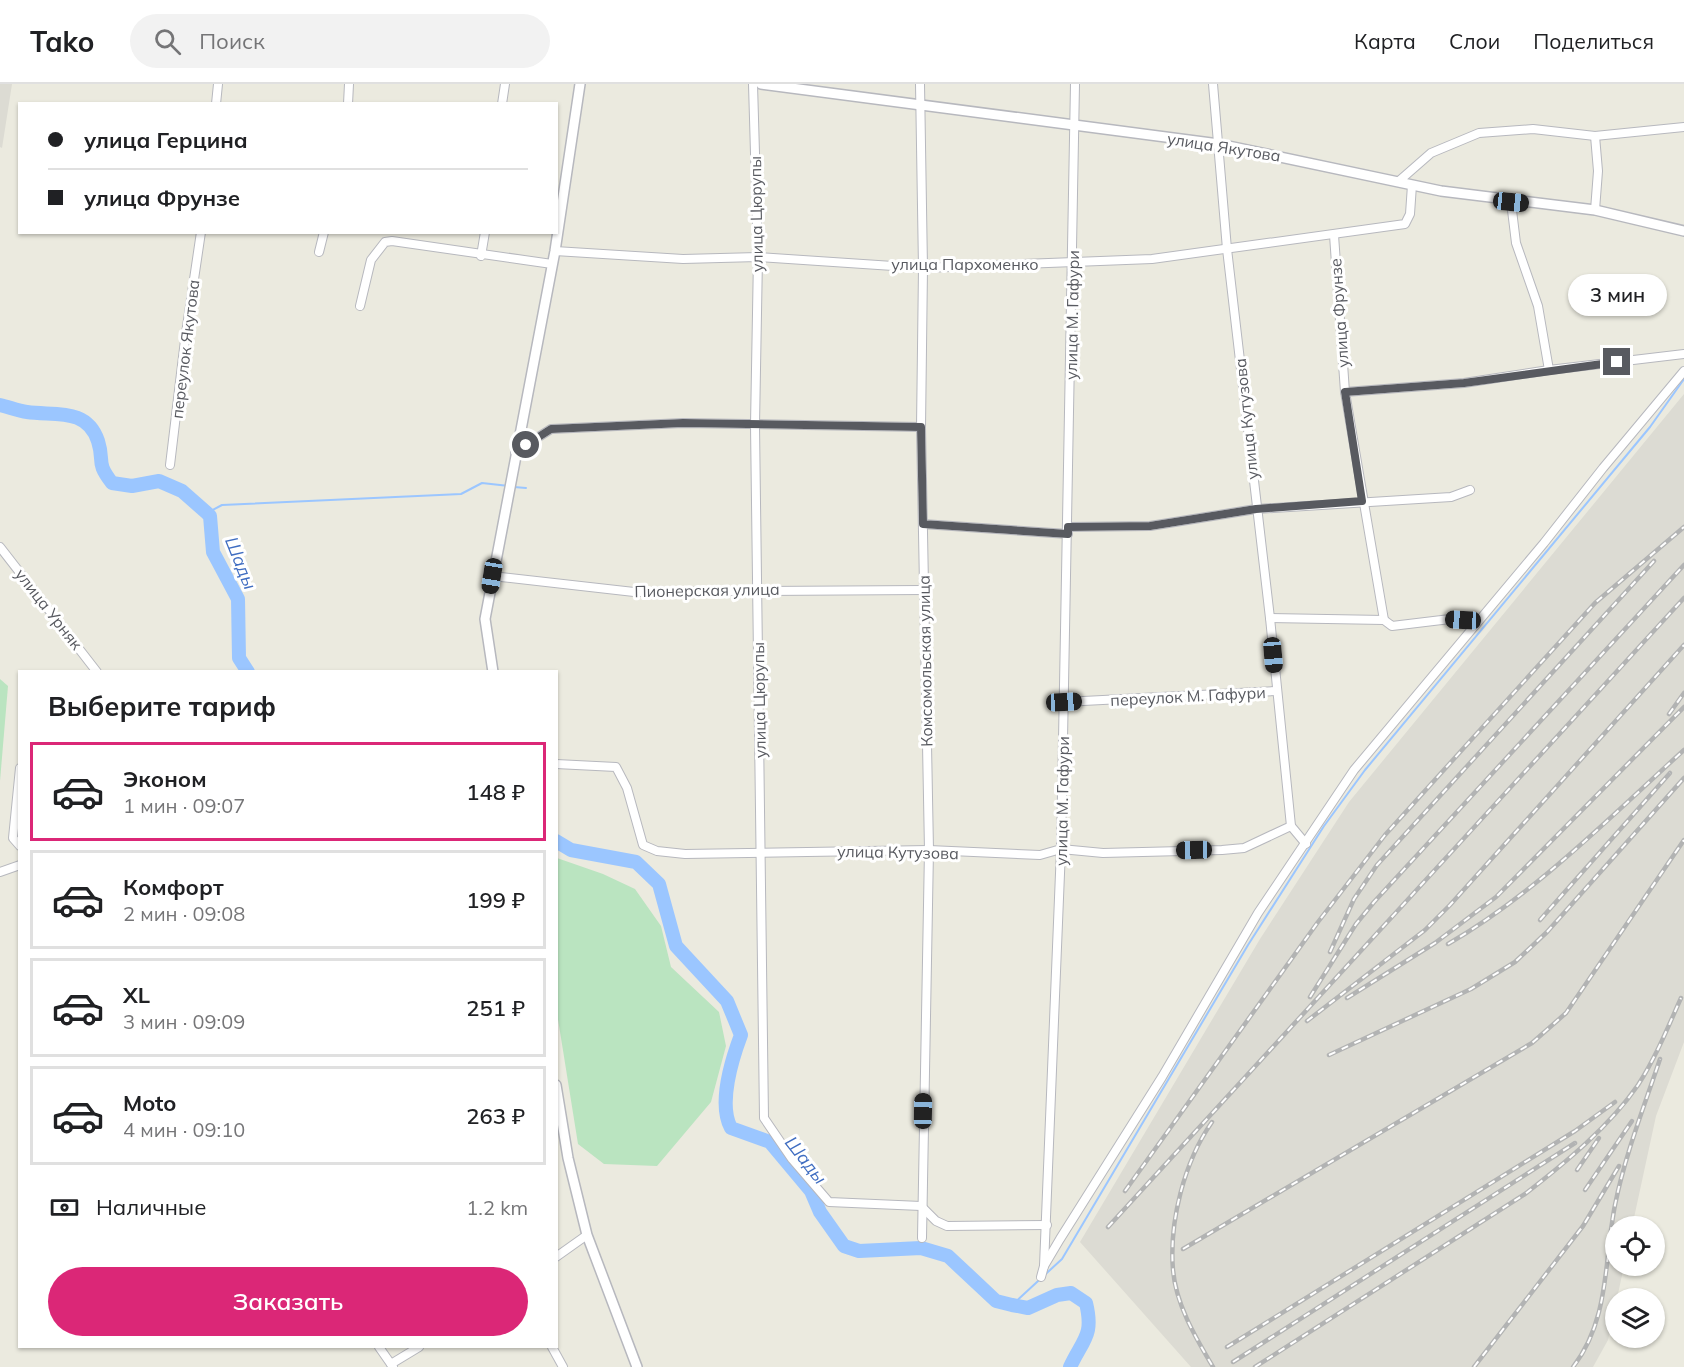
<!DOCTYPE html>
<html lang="ru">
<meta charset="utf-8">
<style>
body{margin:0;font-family:Mulish,sans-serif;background:#f2f2f2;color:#202124;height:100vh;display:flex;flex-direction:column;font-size:22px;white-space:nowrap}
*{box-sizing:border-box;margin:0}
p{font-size:20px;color:#757577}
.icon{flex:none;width:33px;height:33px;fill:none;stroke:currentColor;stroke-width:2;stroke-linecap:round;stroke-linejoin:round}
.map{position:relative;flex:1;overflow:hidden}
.drawer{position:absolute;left:18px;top:586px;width:540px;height:678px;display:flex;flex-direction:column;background:#fff;border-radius:0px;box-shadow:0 2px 4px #0004}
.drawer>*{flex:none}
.hud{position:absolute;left:18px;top:18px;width:540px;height:132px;border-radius:0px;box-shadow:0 2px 4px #0004;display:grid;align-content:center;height:132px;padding:0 30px;background:#fff}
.controls{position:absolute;left:1605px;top:1132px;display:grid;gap:12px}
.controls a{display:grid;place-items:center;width:60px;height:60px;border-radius:50%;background:#fff;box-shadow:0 2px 4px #0004;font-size:30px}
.end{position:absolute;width:27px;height:27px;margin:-14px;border:8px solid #585a60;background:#fff;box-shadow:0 0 0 3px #fff}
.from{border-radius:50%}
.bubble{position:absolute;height:42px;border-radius:21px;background:#fff;box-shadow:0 2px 4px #0004;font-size:20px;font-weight:600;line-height:42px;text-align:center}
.car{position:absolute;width:18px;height:36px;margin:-18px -9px;border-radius:8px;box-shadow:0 0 4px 2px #0007;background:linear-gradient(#222 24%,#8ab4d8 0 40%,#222 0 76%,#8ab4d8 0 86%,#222 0)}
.hud b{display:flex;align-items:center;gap:21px;height:57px;font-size:22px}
.hud b+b{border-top:2px solid #e0e0e0}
.hud i{width:15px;height:15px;background:#202124}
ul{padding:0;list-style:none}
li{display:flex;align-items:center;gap:18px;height:99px;margin:0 12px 9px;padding:0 18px;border:3px solid #e0e0e0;border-radius:0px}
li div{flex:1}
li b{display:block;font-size:22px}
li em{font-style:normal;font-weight:600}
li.current{border-color:#db2777}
li>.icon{width:54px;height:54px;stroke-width:1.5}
h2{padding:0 30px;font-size:27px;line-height:72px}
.pay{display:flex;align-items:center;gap:15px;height:66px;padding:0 30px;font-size:22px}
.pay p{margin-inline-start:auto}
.primary-button{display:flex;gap:12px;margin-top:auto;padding:12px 30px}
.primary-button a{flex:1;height:69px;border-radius:36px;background:#db2777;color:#fff;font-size:24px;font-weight:600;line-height:69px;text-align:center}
header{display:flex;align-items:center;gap:36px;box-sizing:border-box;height:84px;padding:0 30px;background:#fff;border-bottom:2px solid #e0e0e0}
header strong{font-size:28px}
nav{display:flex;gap:33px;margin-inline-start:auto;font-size:21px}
.search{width:420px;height:54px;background:#f2f2f2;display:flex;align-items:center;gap:15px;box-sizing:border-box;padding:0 21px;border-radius:33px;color:#757577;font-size:22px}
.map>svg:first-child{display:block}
.industrial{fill:#dcdbd3}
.green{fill:#bae4c0}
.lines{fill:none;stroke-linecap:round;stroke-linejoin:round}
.stream{stroke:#9bc6ff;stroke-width:2}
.river{stroke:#9bc6ff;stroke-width:14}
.minor-casing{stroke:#b7b8be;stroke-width:10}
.tertiary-casing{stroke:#b7b8be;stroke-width:12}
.minor{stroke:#fff;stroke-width:8}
.tertiary{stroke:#fff;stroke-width:9}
.rail-casing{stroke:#b2b3b3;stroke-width:4.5}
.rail{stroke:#fff;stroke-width:2;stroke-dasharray:7;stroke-linecap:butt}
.route{stroke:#585a60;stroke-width:8}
.labels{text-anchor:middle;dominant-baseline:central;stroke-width:6;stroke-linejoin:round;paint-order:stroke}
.street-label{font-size:16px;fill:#585a60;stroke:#fff}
.water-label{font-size:18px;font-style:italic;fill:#3f6dc1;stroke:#fff}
</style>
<header>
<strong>Tako</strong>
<div class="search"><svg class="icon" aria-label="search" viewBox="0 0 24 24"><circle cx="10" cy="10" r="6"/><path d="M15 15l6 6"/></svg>Поиск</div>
<nav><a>Карта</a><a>Слои</a><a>Поделиться</a></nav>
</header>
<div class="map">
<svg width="1684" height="1283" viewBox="0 0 1684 1283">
<rect width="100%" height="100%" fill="#ebeadf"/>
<!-- industrial -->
<g class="industrial">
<polygon points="0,0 12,0 2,64 0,63"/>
<polygon points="1684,310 1684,958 1656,1032 1632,1143 1616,1143 1616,1182 1624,1182 1608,1256 1593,1283 1191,1283 1080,1158 1260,855 1349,718"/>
</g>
<!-- green -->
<g class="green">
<polygon points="0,595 8,602 0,697"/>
<polygon points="557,774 603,790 635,805 661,842 671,883 719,928 726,962 711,1018 657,1082 604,1080 578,1060 557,929"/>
</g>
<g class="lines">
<!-- stream -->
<g class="stream">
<polyline points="514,403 526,404"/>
<polyline points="207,429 222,421 461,410 482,399 509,402"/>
<polyline points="1012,1221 1062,1175 1248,861 1324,742 1365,686 1650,343 1684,295"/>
</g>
<!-- river -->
<g class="river">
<path d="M0,321C9,323 18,327 27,328C54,332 87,323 98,357C105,379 95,377 112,399L132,402L159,397L182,407L207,429L210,432L213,468L238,515L239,574L248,588"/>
<path d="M556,757L571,766L636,778L659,800L676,862L727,917L741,951C732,975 718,1020 731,1044L770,1058L811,1107L820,1128L844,1162L859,1167L921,1164L948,1172L996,1217L1012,1221L1028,1224L1057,1211L1071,1209L1086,1219C1094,1252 1083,1255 1070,1283"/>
</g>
<defs>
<g id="minor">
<polyline points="753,0 758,173 755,341 764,1034 792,1075 829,1118 921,1122 936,1137 947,1142 1047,1141"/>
<polyline points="920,0 923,184 921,343 929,766 922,1154"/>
<polyline points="1213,0 1227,165 1270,534 1291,742 1306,760"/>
<polyline points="216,20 218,0"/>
<polyline points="348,20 349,0"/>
<polyline points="502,20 505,0"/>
<polyline points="1595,52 1598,87 1595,126"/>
<polyline points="1399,97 1431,69 1479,49 1533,45 1595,52 1684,43"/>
<polyline points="1511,118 1516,159 1538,222 1549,286"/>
<polyline points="1334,151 1345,308 1384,536"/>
<polyline points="555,167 683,175 758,173 923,184 1152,175 1405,140 1410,130 1412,101"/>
<polyline points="319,168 324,148"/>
<polyline points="481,172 485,148"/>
<polyline points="360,222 371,176 385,158 392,157 552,180"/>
<polyline points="1345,308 1464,299 1549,286 1684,270"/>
<polyline points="515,368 551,345 683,339 921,343"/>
<polyline points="170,381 185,256 201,148"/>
<polyline points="923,440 1068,450"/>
<polyline points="1068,443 1150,442 1256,425 1451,413 1470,406"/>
<polyline points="0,463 97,588"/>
<polyline points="492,492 634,508 924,506"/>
<polyline points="1270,534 1384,536 1392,542 1450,535 1477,538"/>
<polyline points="1064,618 1276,607"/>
<polyline points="556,680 616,683 627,704 643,761 657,767 685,770 929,766 1040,771 1061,765 1103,769 1222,766 1244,764 1291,742"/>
<polyline points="20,684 13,754 20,762"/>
<polyline points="0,788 20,781"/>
<polyline points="556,1173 587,1151"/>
<polyline points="1044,1182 1061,765 1075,0"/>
<polyline points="1041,1193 1044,1182 1060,1155 1162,993 1258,829 1354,686 1544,459 1603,384 1684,287"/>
<polyline points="379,1263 393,1283"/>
<polyline points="552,1263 563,1283"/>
<polyline points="391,1280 419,1263"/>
</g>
<g id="tertiary">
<polyline points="761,0 1219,60 1441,107 1595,126 1684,147"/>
<polyline points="493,588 485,535 555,167 580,0"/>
<polyline points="556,1001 568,1074 587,1151 637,1283"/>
</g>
</defs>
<!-- minor casing -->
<use href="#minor" class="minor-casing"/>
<!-- tertiary casing -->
<use href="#tertiary" class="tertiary-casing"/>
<!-- minor -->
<use href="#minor" class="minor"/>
<!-- tertiary -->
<use href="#tertiary" class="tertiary"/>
<defs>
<g id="rail">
<polyline points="1669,630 1684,609"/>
<polyline points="1540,836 1670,689"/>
<path d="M1448,860C1536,809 1609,734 1684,666"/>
<polyline points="1330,868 1354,815 1377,781 1654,477"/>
<polyline points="1310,913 1356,840 1374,818 1684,481"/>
<polyline points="1347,914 1435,859 1496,813 1684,623"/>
<polyline points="1307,937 1425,846 1450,821 1684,561"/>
<polyline points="1329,971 1471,905 1515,878 1547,848 1684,694"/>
<path d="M1212,1038C1184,1078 1169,1138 1173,1186C1176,1221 1196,1254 1213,1283"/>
<polyline points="1577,1086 1599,1054"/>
<polyline points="1585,1106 1632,1037"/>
<polyline points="1125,1107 1318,838 1385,751 1595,519 1684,443"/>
<polyline points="1108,1143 1684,514"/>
<polyline points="1183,1165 1532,959 1566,929 1684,756"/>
<polyline points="1227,1263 1575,1047 1615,1018"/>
<polyline points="1233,1278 1575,1059"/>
<path d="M1255,1283L1525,1110C1565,1079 1609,1043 1638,1001C1656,973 1668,943 1681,914"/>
<polyline points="1474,1283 1583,1142 1619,1082"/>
<path d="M1573,1283C1610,1235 1604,1176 1615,1121C1625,1071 1644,1023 1660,975"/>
</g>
</defs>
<!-- rail casing -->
<use href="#rail" class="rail-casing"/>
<!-- rail -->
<use href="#rail" class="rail"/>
</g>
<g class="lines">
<!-- route -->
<polyline class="route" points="526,361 551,345 683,339 921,343 923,440 1068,450 1068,443 1150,442 1256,425 1362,417 1345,308 1464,299 1617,278"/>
</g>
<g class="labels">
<!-- street labels -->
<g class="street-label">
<text transform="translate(1224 63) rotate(9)">улица Якутова</text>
<text transform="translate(756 130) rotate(-91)">улица Цюрупы</text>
<text x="965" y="180">улица Пархоменко</text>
<text transform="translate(1339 229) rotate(-94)">улица Фрунзе</text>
<text transform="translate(1072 231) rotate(-89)">улица М. Гафури</text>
<text transform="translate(185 265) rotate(-83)">переулок Якутова</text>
<text transform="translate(1246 335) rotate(-96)">улица Кутузова</text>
<text transform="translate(707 506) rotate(-1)">Пионерская улица</text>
<text transform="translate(49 525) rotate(52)">улица Урняк</text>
<text transform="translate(925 577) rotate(-91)">Комсомольская улица</text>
<text transform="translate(1188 612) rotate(-3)">переулок М. Гафури</text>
<text transform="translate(759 616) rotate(-91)">улица Цюрупы</text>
<text transform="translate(1062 717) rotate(-89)">улица М. Гафури</text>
<text transform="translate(898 768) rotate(1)">улица Кутузова</text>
</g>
<!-- water labels -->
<g class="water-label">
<text transform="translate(241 479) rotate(68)">Шады</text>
<text transform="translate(806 1076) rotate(52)">Шады</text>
</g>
</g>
</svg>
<div class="controls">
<a><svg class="icon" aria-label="locate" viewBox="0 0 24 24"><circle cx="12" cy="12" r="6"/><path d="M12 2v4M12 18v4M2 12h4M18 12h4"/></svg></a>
<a><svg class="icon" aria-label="layers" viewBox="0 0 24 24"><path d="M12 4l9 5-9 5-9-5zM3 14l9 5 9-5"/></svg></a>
</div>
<i class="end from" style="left:526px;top:361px"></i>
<i class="end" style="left:1617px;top:278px"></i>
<div class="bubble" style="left:1568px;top:190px;width:99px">3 мин</div>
<i class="car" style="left:1511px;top:118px;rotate:96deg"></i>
<i class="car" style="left:492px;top:492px;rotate:189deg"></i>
<i class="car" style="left:1463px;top:536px;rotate:273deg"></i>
<i class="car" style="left:1273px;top:571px;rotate:175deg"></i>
<i class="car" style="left:1064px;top:618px;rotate:87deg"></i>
<i class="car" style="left:1194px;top:766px;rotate:269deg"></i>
<i class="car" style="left:923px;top:1027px;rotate:1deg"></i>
<div class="hud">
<b><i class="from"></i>улица Герцина</b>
<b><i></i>улица Фрунзе</b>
</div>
<section class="drawer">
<h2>Выберите тариф</h2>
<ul>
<li class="current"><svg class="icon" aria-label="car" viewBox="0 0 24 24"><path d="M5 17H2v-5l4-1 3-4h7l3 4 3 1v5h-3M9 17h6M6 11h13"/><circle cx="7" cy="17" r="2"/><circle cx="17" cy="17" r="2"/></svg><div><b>Эконом</b><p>1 мин · 09:07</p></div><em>148 ₽</em></li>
<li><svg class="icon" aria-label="car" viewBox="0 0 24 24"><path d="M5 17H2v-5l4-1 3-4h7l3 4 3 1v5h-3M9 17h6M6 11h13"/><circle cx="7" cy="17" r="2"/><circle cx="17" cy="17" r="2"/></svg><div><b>Комфорт</b><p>2 мин · 09:08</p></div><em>199 ₽</em></li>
<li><svg class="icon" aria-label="car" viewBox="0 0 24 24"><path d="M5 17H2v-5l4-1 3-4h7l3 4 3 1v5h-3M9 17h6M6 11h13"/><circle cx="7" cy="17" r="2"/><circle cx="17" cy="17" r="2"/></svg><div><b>XL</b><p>3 мин · 09:09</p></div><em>251 ₽</em></li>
<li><svg class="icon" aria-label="car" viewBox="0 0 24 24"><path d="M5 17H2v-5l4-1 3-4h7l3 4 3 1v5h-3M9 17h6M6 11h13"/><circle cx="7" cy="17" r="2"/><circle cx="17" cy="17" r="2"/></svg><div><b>Moto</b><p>4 мин · 09:10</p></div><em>263 ₽</em></li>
</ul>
<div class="pay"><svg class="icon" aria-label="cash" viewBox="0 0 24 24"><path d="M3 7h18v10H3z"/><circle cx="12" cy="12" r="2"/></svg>Наличные<p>1.2 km</p></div>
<div class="primary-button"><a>Заказать</a></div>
</section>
</div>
